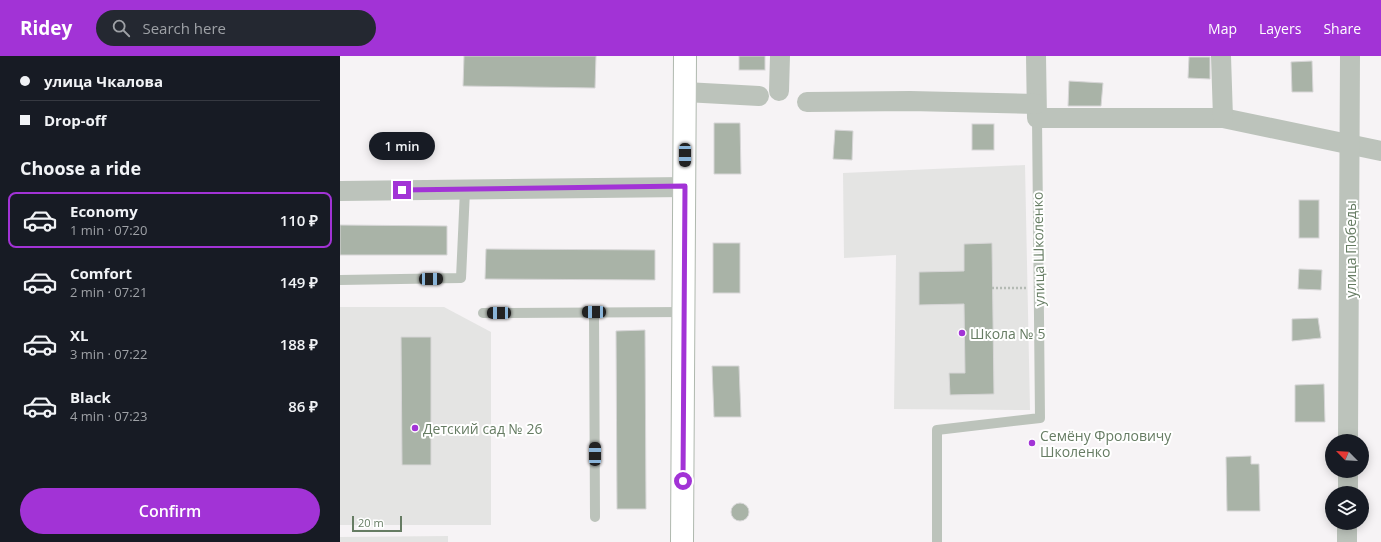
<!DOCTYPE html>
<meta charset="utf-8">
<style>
body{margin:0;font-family:"Open Sans",sans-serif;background:#242831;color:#f1f3f6;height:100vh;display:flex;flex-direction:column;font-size:15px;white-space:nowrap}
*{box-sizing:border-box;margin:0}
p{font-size:13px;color:#9ea1a6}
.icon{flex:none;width:22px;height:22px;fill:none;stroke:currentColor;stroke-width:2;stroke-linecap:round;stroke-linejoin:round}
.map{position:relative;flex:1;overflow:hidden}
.panel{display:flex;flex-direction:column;background:#171b24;width:340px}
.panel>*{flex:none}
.top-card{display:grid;align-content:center;height:88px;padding:0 20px;background:#171b24}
.needle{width:26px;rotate:294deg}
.tools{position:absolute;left:985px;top:378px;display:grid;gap:8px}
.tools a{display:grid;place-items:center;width:44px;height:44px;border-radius:50%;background:#171b24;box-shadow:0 2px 10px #0003;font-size:20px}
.scale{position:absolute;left:12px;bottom:10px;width:50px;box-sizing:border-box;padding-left:4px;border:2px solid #667c63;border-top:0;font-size:11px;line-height:14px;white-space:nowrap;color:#667c63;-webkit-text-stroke:3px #fff;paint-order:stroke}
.end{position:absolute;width:18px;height:18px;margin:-9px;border:5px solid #a233d6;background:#fff;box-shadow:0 0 0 2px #fff}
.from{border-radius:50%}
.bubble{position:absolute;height:28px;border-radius:14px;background:#171b24;box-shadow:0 2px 10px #0003;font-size:13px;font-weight:600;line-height:28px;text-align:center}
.car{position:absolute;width:12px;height:24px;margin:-12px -6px;border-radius:5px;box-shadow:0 0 3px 1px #0007;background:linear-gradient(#222 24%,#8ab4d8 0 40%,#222 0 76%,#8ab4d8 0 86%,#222 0)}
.top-card b{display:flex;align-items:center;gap:14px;height:38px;font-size:15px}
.top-card b+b{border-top:1px solid #363941}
.top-card i{width:10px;height:10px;background:#f1f3f6}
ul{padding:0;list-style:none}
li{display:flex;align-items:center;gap:12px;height:56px;margin:0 8px 6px;padding:0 12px;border:2px solid transparent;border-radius:8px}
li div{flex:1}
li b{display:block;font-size:15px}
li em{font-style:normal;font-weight:600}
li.current{border-color:#a233d6}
li>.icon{width:36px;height:36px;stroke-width:1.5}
h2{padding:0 20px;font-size:18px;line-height:48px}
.button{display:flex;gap:8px;margin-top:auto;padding:8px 20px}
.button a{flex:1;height:46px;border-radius:24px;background:#a233d6;color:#fff;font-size:16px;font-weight:600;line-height:46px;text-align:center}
header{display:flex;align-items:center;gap:24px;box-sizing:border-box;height:56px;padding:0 20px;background:#a233d6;color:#fff}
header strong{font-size:19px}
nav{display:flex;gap:22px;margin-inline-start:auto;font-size:14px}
.search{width:280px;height:36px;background:#242831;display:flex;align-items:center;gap:10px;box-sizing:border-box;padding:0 14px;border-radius:22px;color:#9ea1a6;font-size:15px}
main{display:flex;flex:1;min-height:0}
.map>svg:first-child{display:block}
.built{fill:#e4e4e3}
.building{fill:#a9b3a7;stroke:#d7d6d7}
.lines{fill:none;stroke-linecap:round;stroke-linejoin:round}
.secondary-casing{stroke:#afb8ae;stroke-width:24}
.path{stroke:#b4bab4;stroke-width:2.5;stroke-dasharray:2 2;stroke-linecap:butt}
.lane{stroke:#bcc3bb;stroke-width:10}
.street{stroke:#bcc3bb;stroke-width:20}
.secondary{stroke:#fff;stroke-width:22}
.route{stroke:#a233d6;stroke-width:5}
.poi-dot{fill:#a233d6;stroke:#fff;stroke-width:1.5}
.labels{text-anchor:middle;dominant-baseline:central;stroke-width:4;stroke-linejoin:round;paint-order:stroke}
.street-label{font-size:14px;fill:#667c63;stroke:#fff}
.poi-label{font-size:14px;fill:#667c63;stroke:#fff;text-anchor:start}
</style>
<header>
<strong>Ridey</strong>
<div class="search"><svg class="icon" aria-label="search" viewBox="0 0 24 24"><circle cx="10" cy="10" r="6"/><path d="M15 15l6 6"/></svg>Search here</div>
<nav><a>Map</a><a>Layers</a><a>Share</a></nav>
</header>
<main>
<section class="panel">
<div class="top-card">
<b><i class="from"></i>улица Чкалова</b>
<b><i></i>Drop-off</b>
</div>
<h2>Choose a ride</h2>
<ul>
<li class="current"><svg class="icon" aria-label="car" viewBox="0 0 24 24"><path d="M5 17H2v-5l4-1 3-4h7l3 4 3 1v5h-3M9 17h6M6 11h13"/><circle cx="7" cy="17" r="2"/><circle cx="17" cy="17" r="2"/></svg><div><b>Economy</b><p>1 min · 07:20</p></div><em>110 ₽</em></li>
<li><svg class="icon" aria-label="car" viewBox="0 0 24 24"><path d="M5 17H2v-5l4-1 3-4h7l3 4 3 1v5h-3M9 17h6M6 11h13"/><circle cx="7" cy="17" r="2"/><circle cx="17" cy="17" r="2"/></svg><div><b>Comfort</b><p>2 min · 07:21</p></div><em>149 ₽</em></li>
<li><svg class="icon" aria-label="car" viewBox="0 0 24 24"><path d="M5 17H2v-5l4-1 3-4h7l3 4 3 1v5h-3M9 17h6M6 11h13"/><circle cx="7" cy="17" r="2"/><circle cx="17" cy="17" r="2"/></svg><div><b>XL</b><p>3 min · 07:22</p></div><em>188 ₽</em></li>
<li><svg class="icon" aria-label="car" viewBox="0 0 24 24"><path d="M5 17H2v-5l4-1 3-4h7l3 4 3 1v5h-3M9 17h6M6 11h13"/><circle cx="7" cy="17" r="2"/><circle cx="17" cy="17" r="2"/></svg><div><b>Black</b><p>4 min · 07:23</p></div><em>86 ₽</em></li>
</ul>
<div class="button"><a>Confirm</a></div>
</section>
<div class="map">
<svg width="1041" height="486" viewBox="0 0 1041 486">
<rect width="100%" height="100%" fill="#f6f3f5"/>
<!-- built -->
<g class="built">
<polygon points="685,109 690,354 554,353 556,199 504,202 503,117"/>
<polygon points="0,251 104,251 151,276 151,469 0,469"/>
<polygon points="108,480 108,486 0,486 0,481"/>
</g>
<!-- building -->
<g class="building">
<polygon points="124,0 256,0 255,32 123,30"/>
<rect x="399" y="0" width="26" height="14"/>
<polygon points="849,1 870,1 870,23 848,22"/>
<polygon points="972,5 973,36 952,36 951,6"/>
<polygon points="729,25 763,27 761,50 728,50"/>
<polygon points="374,67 400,67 401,118 374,118"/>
<rect x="632" y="68" width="22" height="26"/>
<polygon points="495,74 513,75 512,104 493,103"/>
<rect x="959" y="144" width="20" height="38"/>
<polygon points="0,169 107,170 107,199 0,199"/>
<rect x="373" y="187" width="27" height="50"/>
<polygon points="652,187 654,338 610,339 609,317 625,317 624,248 579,249 579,216 624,215 624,188"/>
<polygon points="146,193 315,194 315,224 145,223"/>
<polygon points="959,213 982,214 981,234 958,233"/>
<polygon points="978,262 981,282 952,285 952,263"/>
<polygon points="305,274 306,453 277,453 276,275"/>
<polygon points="61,281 91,281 91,409 62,409"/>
<polygon points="372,310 399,310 401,361 374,361"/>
<polygon points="984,328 985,366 955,366 955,329"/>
<polygon points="911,400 911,408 919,408 920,455 887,455 886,401"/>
<circle cx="400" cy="456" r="9"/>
</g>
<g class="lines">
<defs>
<polyline id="secondary" points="342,486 345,0"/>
</defs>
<!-- secondary casing -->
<use href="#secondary" class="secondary-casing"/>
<!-- path -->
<polyline class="path" points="652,232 686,232"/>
<!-- lane -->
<g class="lane">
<polyline points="0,224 121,222 125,134"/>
<polyline points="254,256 255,461"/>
<polyline points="143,257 344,256"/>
<polyline points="597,486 597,374 700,362 697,62"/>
</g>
<!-- street -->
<g class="street">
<polyline points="696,0 697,62 883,62 1041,95"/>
<polyline points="881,0 883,62"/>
<polyline points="439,35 440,0"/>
<polyline points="345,36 419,40"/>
<polyline points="467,46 570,45 696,48"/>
<polyline points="0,135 345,131"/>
<polyline points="1008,385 1010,0"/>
<polyline points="1008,437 1008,415"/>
<polyline points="1007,486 1007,467"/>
</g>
<!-- secondary -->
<use href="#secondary" class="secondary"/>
</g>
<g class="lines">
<!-- route -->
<polyline class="route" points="62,134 345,130 343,425"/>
</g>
<!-- markers -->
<g class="poi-dot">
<circle cx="622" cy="277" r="4"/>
<circle cx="75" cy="372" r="4"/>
<circle cx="692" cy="387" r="4"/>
</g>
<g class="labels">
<!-- street labels -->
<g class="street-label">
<text transform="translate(698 193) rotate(-91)">улица Школенко</text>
<text transform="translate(1010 193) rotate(-90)">улица Победы</text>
</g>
<!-- poi labels -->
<g class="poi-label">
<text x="630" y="277">Школа № 5</text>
<text x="83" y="372">Детский сад № 26</text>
<text x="700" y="379">Семёну Фроловичу<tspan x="700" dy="16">Школенко</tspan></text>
</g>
</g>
</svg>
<div class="tools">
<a><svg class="needle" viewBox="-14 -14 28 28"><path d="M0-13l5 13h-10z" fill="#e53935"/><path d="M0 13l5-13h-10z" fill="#9ea1a6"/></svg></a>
<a><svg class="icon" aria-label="layers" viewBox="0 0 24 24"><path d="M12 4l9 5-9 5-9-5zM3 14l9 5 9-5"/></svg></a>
</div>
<div class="scale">20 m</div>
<i class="end from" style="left:343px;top:425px"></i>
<i class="end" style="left:62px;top:134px"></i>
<div class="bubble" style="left:29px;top:76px;width:66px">1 min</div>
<i class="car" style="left:345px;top:99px;rotate:180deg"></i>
<i class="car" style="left:91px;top:223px;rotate:89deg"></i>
<i class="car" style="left:254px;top:256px;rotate:270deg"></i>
<i class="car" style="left:159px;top:257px;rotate:270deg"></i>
<i class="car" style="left:255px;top:398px;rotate:0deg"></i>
</div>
</main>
